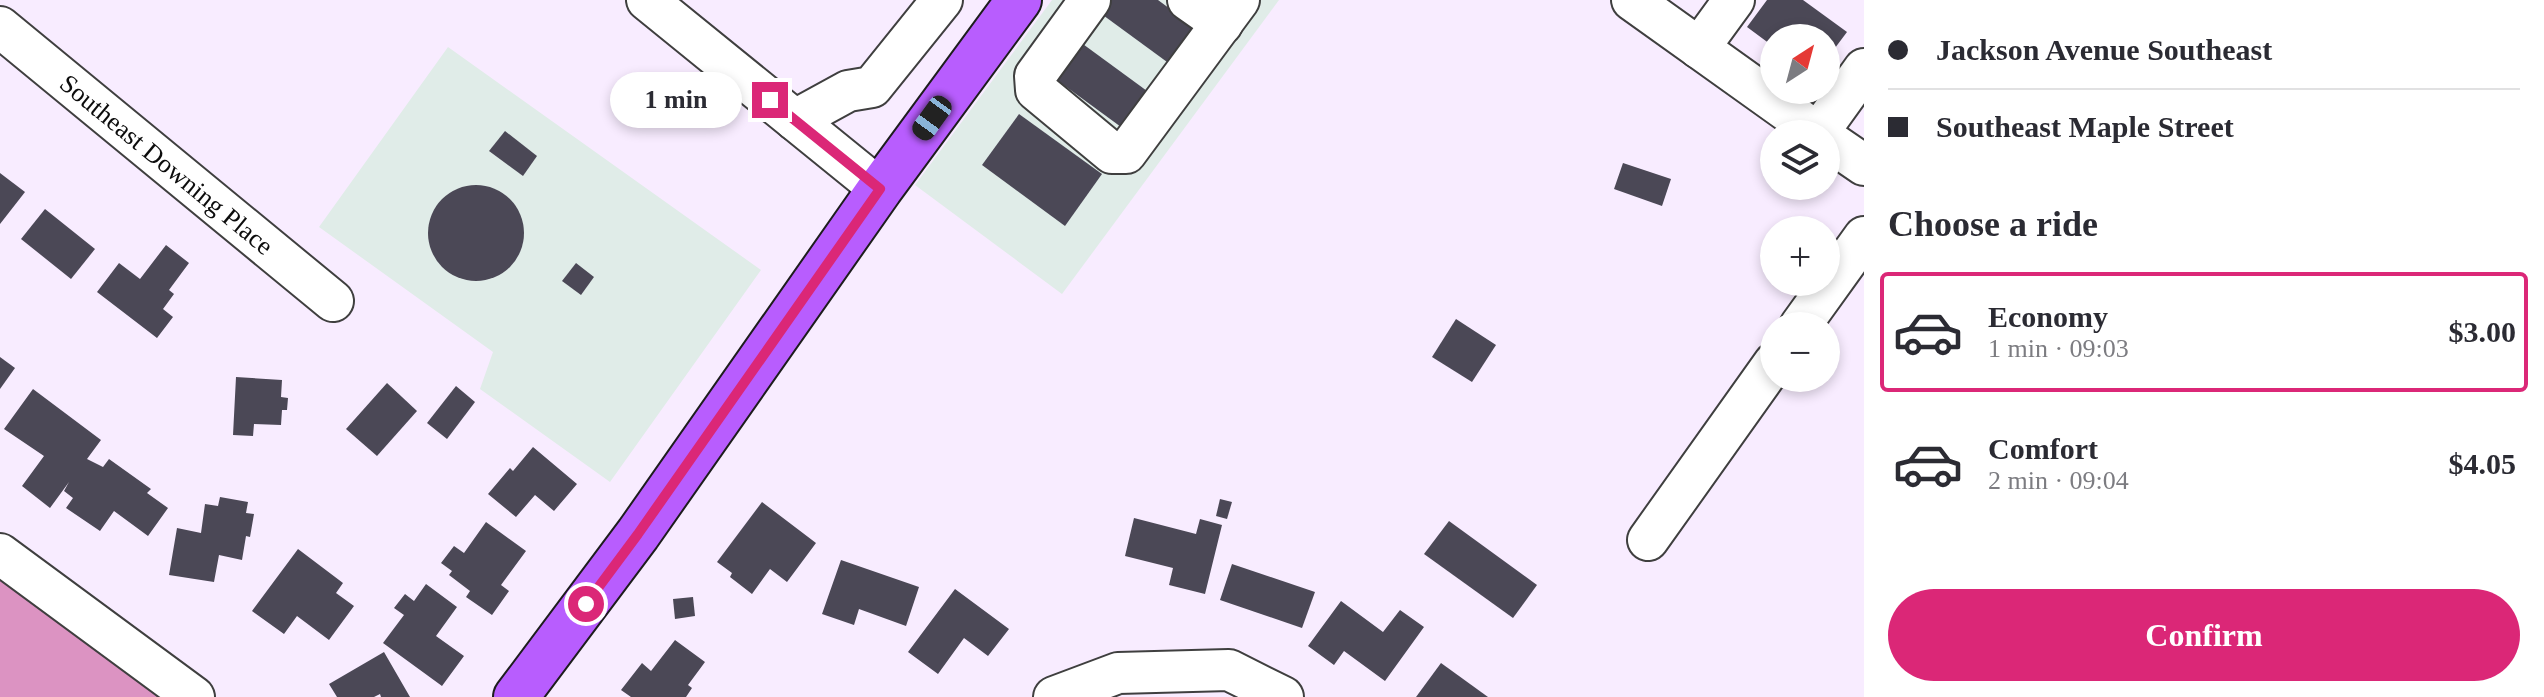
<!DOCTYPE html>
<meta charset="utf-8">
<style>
body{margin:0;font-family:Georgia,serif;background:#f2f2f3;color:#2b2b33;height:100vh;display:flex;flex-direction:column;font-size:30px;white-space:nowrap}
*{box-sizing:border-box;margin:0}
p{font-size:26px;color:#7c7c81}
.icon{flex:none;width:44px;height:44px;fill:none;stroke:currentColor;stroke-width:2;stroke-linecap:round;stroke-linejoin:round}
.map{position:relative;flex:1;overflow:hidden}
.details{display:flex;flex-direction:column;background:#fff;width:680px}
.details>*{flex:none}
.top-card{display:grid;align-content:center;height:176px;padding:0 24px;background:#fff}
.needle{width:52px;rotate:36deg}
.fabs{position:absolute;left:1760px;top:24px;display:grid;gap:16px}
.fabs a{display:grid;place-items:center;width:80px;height:80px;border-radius:50%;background:#fff;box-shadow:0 4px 12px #0003;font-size:40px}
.end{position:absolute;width:36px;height:36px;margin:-18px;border:10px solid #db2777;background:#fff;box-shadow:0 0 0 4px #fff}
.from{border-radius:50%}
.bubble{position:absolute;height:56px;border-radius:28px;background:#fff;box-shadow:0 4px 12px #0003;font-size:26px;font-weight:800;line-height:56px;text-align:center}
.car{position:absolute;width:24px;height:48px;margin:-24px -12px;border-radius:10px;box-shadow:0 0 6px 2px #0007;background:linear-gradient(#222 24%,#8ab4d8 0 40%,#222 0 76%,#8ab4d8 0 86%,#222 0)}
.top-card b{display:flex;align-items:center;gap:28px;height:76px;font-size:30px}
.top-card b+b{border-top:2px solid #e1e1e2}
.top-card i{width:20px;height:20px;background:#2b2b33}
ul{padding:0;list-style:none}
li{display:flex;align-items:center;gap:24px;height:120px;margin:0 16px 12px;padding:0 8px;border:4px solid transparent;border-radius:8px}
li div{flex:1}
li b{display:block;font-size:30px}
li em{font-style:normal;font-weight:800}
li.current{border-color:#db2777}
li>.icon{width:72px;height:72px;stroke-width:1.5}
h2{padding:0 24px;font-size:36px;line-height:96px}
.action{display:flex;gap:16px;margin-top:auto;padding:16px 24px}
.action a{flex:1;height:92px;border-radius:48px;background:#db2777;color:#fff;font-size:32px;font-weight:800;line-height:92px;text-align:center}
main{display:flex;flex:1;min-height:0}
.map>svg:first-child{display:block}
.industrial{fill:#e0ece8}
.forest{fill:#dc93c2}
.building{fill:#4b4856}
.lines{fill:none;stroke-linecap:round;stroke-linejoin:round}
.minor-casing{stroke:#3f3f3f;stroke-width:44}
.major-casing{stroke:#1d1d1d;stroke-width:48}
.minor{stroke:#fff;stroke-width:40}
.major{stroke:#b85dfe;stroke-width:44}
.route{stroke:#db2777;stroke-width:10}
.labels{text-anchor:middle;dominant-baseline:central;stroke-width:8;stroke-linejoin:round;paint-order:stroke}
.street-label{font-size:26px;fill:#0c0c0c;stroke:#fff}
</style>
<main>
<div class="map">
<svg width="1864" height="697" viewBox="0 0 1864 697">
<rect width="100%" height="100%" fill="#f8ecff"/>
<!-- industrial -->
<g class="industrial">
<polygon points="1052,0 1279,0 1062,294 915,185"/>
<polygon points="448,47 761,270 610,482 480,389 493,352 319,227"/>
</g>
<!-- forest -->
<polygon class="forest" points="0,551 175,697 0,697"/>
<!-- building -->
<g class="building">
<polygon points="1104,0 1158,0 1204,34 1178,70 1096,10"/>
<polygon points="1767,0 1803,0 1847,32 1826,60 1826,38 1774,38 1774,47 1747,27"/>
<polygon points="1076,39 1158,99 1132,135 1050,75"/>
<polygon points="1019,114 1102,174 1065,226 982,165"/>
<polygon points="505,131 537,156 523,176 489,151"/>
<polygon points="1623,163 1671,179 1662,206 1614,189"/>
<polygon points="0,173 25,192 0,224"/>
<circle cx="476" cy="233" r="48"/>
<polygon points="45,209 95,249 71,279 21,239"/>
<polygon points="166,245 189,263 169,290 174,294 163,309 173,317 157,338 97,292 119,263 140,279"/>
<polygon points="576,263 594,277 581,295 562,281"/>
<polygon points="1456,319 1496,345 1472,382 1432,357"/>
<polygon points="0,357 15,368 0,389"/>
<polygon points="236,377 282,380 281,397 288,398 287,410 282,410 281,425 254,424 253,436 233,435"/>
<polygon points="387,383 417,411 377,456 346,429"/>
<polygon points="456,386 475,402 447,439 427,423"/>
<polygon points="33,389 101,440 87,459 103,467 109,459 151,489 147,493 168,508 148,536 114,511 100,531 66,508 73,498 64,491 69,482 50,508 22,486 44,456 4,429"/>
<polygon points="533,447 577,484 554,511 535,495 516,517 488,494 510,468 513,471"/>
<polygon points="220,497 248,502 246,513 254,514 250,537 246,536 242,560 219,555 214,582 169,575 177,528 201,533 205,504 218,506"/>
<polygon points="1220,499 1232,502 1227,519 1216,516"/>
<polygon points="762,502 816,543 787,582 770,569 752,594 730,577 732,573 717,562"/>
<polygon points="1134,518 1196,534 1200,519 1222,525 1205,594 1169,585 1173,568 1125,556"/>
<polygon points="1449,521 1537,585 1513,618 1424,554"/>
<polygon points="486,522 526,551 501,585 509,591 492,615 466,597 470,591 449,575 452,571 441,563 454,546 464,553"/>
<polygon points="298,549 343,583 336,593 354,606 329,640 297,616 284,634 252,611"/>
<polygon points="841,560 919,587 906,626 859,609 854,625 822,614"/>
<polygon points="1232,564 1315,592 1302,628 1220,600"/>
<polygon points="426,584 457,607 436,636 464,656 442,686 383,643 404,615 394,608 405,594 414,601"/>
<polygon points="955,589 1009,629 988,656 964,638 938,674 908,652"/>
<polygon points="693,597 695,616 675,619 673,599"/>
<polygon points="1341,601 1383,632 1400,610 1424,627 1385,681 1344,651 1334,665 1308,646"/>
<polygon points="675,640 705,662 688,685 692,688 686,697 631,697 621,690 642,663 651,671"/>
<polygon points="384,652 410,697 381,697 380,694 374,697 337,697 329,684"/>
<polygon points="1441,663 1488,697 1416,697"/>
</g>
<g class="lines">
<defs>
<g id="minor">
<polyline points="647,0 880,189"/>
<polyline points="1090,0 1035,76 1036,90 1112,153 1126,153 1239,0"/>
<polyline points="1188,0 1222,24"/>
<polyline points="1632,0 1818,133 1864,69"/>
<path id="s1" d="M0,27L333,301"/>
<polyline points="1699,48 1734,0"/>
<polyline points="795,120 848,91 872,87 942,0"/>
<polyline points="1826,139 1864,165"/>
<polyline points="1800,326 1864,237"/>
<polyline points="1648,540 1774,363"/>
<polyline points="0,554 194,697"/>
<polyline points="1054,697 1118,673 1229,670 1283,697"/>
</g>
<polyline id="major" points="516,697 638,534 880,189 1019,0"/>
</defs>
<!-- minor casing -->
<use href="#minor" class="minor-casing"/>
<!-- major casing -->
<use href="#major" class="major-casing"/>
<!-- minor -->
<use href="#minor" class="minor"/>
<!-- major -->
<use href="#major" class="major"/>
</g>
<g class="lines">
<!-- route -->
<polyline class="route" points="586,604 638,534 880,189 770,100"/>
</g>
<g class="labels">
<!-- street labels -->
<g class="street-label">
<text stroke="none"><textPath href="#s1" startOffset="216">Southeast Downing Place</textPath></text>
</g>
</g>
</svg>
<div class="fabs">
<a><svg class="needle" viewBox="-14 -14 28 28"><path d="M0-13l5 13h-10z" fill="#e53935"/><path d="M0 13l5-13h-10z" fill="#7c7c81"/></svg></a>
<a><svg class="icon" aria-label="layers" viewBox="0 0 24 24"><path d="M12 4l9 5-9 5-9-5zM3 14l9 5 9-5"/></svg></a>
<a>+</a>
<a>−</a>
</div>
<i class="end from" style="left:586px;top:604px"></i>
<i class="end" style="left:770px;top:100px"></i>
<div class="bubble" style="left:610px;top:72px;width:132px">1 min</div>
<i class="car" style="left:932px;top:118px;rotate:216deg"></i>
</div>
<section class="details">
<div class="top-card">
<b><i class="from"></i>Jackson Avenue Southeast</b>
<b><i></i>Southeast Maple Street</b>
</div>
<h2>Choose a ride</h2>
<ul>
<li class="current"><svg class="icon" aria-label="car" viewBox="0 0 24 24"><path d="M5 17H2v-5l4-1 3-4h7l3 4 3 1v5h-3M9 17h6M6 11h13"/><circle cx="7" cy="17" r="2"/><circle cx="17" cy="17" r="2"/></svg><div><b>Economy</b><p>1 min · 09:03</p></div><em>$3.00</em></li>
<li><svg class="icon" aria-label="car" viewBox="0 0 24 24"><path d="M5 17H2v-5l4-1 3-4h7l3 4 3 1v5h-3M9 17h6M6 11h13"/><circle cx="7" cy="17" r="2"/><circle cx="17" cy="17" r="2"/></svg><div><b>Comfort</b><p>2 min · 09:04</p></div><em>$4.05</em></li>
</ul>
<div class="action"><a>Confirm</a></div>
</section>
</main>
